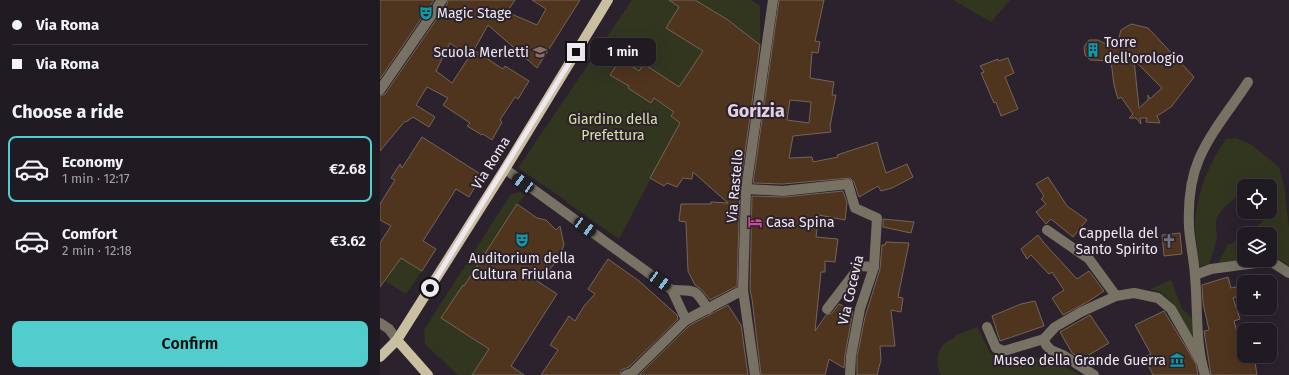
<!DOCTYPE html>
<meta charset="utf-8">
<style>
body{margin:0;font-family:"Fira Sans",sans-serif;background:#2d272f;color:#f1f3f6;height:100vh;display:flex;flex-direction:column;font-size:15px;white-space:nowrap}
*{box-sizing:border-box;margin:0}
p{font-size:13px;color:#a2a1a5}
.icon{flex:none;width:22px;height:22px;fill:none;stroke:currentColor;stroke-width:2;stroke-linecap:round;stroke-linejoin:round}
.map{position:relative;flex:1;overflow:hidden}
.panel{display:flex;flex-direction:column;background:#201a22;width:380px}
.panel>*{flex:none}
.guide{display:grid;align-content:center;height:88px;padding:0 12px;background:#201a22}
.fabs{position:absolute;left:857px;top:179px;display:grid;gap:8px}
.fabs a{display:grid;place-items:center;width:40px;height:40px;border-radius:8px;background:#201a22;box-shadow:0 4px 16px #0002,0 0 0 1px #3d3840;font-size:20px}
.end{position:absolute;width:18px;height:18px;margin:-9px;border:5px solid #eee8f0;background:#111;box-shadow:0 0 0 2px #111}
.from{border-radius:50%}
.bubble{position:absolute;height:28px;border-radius:8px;background:#201a22;box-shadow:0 4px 16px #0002,0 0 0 1px #3d3840;font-size:13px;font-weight:600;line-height:28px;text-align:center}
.car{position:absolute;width:12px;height:24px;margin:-12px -6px;border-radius:5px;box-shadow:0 0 3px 1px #0007;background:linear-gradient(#222 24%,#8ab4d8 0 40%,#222 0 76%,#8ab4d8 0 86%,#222 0)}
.guide b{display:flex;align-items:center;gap:14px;height:38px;font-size:15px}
.guide b+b{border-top:1px solid #3d3840}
.guide i{width:10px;height:10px;background:#f1f3f6}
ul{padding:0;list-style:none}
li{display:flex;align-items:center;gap:12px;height:66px;margin:0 8px 6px;padding:0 4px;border:2px solid transparent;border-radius:8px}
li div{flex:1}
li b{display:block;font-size:15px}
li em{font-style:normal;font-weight:600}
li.selected{border-color:#52cdce}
li>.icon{width:36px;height:36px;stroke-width:1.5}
h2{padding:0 12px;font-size:18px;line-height:48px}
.button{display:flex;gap:8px;margin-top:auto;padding:8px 12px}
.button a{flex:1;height:46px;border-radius:8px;background:#52cdce;color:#111;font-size:16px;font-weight:600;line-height:46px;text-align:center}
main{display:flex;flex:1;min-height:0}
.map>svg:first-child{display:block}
.green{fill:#32361f}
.building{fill:#4f341e;stroke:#746559;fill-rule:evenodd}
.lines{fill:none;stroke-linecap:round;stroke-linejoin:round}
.minor{stroke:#777263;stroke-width:10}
.major{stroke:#cabfa0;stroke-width:10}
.route{stroke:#eee8f0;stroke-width:5}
.labels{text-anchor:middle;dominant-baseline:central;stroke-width:4;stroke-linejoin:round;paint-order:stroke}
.poi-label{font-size:14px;fill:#eee8f0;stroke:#2b222e;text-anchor:start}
.park-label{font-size:14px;fill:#d8e3a4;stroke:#2b222e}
.street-label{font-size:14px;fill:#eee8f0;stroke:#2b222e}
.district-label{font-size:18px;font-weight:bold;fill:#e0d2e3;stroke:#2b222e}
</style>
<main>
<section class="panel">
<div class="guide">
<b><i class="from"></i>Via Roma</b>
<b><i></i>Via Roma</b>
</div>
<h2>Choose a ride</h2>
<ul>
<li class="selected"><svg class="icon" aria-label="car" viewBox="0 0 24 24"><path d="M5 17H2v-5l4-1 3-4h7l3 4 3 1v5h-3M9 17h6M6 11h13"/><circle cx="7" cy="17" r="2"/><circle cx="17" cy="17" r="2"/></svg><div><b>Economy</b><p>1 min · 12:17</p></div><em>€2.68</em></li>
<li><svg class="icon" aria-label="car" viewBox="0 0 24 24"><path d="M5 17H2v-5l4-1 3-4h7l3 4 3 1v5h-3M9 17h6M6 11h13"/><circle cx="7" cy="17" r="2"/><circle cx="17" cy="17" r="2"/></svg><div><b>Comfort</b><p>2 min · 12:18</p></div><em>€3.62</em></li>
</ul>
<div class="button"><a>Confirm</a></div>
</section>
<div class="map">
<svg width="909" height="375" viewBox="0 0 909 375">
<rect width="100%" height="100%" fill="#2b222e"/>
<!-- green -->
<g class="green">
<polygon points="252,0 289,0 299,7 323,51 297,91 294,111 291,116 300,123 239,239 186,202 187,201 138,168"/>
<polygon points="315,0 371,0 380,6 380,45 348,20"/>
<polygon points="573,0 630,0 611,22"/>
<path d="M856,138L872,145L899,167L904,186L909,228V266C903,262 897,256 890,257V234H866L882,222L886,212H890V186H880L877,184L872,186H864V191C857,197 840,209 837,218C835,224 836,229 837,234C837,244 831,256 829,265L820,266L818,264C817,252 816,239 815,227C815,198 829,162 846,139Z"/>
<polygon points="141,192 145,196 137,204 95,270 91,290 83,285 62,318 109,350 92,375 78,375 45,344 44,330 131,194"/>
<polygon points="864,235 864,260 840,264 839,262 848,244 852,244"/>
<polygon points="21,258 42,271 26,294 5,281"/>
<polygon points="791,280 802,309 812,318 816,342 814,342 794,305 781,292 770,289"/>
<path d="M597,327L611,354L629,359L667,357L700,375H561C555,363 556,348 568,341C572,339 574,339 576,335Z"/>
</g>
<!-- building -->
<g class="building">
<polygon points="0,0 54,0 0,79"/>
<path d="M68,0H135L127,12L157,25L166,9L152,0H200L157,68L108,25L94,50L123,69L125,66L149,81L138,99L135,97L120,120L122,122L112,140L103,134L102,135L87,126L90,123L63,105L68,98L47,87L36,105L55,117L49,127L33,117L26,122L25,121L0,151V96L5,94L67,4ZM70,43L89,57L72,83L56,71Z"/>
<polygon points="289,0 315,0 348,20 380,45 360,188 357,286 330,300 322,290 315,285 308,271 306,222 299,221 301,204 331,204 331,202 348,203 313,172 312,179 303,178 297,187 287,183 284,186 270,178 300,123 291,116 294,112 274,98 271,103 248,88 249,86 230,75 241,59 259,71 264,64 299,87 323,51 286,28 299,7"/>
<path d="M399,0H444L435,41L440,42L438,53L432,52L430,78L454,82L452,95H456L450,126L451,132L413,136L409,158L432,157L433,162L458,157L457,155L497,142L501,157L506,173L527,164L533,177L512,188L501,191L498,186L479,197L474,182L470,178L403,184L373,183ZM410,100L431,102L429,123L407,120Z"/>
<path d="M751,24L768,28L814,77L791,107L777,116L780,123L766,122L767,118H760L761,124L756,118H749L753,114L741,97L738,99L734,85L731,61L710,60L705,55L704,47L709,40H718L736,49L741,30ZM754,60L782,88L770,99L768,95V100L759,108Z"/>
<polygon points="628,58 634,73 625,77 638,109 621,116 616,102 614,103 601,73 604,72 600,66 618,59 618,61"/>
<polygon points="42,137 102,175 89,197 76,189 43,241 56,249 42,271 21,258 0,287 0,243 11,226 0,220 0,204 15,180 11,178 20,164 22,168"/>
<polygon points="668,177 687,206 707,220 693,237 671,219 666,224 656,212 666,204 661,199 664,196 656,184"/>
<polygon points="463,191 467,203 465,220 439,215 436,237 458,239 455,262 445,261 445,272 441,272 435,331 446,315 452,313 459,304 473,311 465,355 464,368 449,359 445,375 381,375 372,299 370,290 372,196 404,197"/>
<polygon points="137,204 157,218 166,220 176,230 180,226 184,245 179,259 169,270 148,275 177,294 131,366 144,375 92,375 109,349 61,318 83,285 84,286"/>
<polygon points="503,219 534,222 531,233 503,227"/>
<polygon points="800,233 802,254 784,256 782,235"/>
<polygon points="658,235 664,243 697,279 709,271 724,291 709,301 683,315 672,298 684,290 672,272 669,274 651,255 647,259 641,249"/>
<polygon points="506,242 529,243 518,297 523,298 521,312 511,310 515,346 500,346 501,360 497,375 477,375 477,357 485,317 500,269 502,245 505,245"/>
<polygon points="228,259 259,281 297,315 298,319 249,367 241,370 240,375 161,375 178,350 170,345 189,316 195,321 204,306 215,294 208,289"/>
<polygon points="848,277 851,288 864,285 864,294 853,298 860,319 854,321 864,356 874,356 877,375 831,375 825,337 824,331 829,330 823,303 822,285"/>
<polygon points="655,301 664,326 620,341 612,316 641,304"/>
<polygon points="348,305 361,325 368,375 259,375 310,325"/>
<polygon points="784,311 816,364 818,375 773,375 764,357 771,354 755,325"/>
<polygon points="710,315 729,343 702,359 692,353 680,332"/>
</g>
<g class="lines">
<!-- minor -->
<g class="minor">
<polyline points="0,90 62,0"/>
<polyline points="125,169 292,290 306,320"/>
<polyline points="366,189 403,191 468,184 475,208 497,218 494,267 480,309 471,356 470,375"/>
<polyline points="667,230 709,259 736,296"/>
<polyline points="815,275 831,269 876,263 892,262 909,273"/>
<path d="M292,290C317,291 314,288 328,309"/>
<polyline points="447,309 480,266 494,267"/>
<polyline points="0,323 9,329 17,340"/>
<polyline points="607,327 616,348 624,351 664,339"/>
<polyline points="246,375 252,373 306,320 363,290"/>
<polyline points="375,375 363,290 366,189 393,0"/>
<polyline points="714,375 683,355 671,350 666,345 664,339 675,327 701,312 736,296 754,293 778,298 791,309 820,360"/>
<path d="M825,375C815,343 818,308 815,276C814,259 810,243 809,227C808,204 810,180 819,159C831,131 852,107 868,82"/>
</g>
<!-- major -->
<g class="major">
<polyline points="17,340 48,375"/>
<polyline points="0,357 17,340 125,169 228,0"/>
</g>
</g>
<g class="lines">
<!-- route -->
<polyline class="route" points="50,288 196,52"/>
</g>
<!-- icons -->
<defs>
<symbol id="theatre-bare" viewBox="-9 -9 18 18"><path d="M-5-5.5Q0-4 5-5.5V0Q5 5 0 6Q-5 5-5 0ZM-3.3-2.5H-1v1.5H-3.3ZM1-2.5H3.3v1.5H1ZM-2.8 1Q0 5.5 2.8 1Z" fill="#0f9aa8" stroke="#2b222e" stroke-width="2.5" paint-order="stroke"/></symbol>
<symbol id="building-bare" viewBox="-9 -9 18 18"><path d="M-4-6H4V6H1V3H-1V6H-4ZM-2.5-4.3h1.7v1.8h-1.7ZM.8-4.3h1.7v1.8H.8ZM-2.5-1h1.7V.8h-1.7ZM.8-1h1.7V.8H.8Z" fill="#0f9aa8" stroke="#2b222e" stroke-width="2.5" paint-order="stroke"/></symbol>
<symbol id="school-bare" viewBox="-9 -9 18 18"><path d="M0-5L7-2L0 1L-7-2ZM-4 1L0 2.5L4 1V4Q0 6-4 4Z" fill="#8d6e63" stroke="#2b222e" stroke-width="2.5" paint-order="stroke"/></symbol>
<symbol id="hotel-bare" viewBox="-9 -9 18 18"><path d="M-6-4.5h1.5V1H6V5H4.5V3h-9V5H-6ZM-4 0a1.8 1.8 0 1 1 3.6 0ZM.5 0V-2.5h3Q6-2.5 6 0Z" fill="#d1479c" stroke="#2b222e" stroke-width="2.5" paint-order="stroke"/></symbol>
<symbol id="church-bare" viewBox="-9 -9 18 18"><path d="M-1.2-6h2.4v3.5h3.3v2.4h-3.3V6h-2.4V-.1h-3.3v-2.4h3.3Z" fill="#6b7280" stroke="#2b222e" stroke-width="2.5" paint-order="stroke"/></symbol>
<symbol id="museum-bare" viewBox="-9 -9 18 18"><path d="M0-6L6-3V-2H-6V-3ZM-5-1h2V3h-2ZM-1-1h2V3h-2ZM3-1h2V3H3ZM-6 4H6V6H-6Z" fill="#0f9aa8" stroke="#2b222e" stroke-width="2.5" paint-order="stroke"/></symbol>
</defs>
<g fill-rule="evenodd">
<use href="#theatre-bare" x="36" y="3" width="20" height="20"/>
<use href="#building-bare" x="703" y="40" width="20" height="20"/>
<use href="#school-bare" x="150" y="42" width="20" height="20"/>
<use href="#hotel-bare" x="365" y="212" width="20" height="20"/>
<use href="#theatre-bare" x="132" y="230" width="20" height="20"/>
<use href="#church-bare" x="779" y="231" width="20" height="20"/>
<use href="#museum-bare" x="787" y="350" width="20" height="20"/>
</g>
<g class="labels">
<!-- poi labels -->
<g class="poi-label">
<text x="57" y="13">Magic Stage</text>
<text x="724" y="42">Torre<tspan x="724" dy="16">dell'orologio</tspan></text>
<text x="149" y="52" text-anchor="end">Scuola Merletti</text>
<text x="386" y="222">Casa Spina</text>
<text x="778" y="233" text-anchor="end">Cappella del<tspan x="778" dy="16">Santo Spirito</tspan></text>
<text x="142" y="258" text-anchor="middle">Auditorium della<tspan x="142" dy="16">Cultura Friulana</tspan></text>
<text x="786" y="360" text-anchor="end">Museo della Grande Guerra</text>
</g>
<!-- park labels -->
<g class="park-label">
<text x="233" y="119">Giardino della<tspan x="233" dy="16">Prefettura</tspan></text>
</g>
<!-- street labels -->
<g class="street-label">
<text transform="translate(111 163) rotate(-58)">Via Roma</text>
<text transform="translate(355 186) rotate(-85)">Via Rastello</text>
<text transform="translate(471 290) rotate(-77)">Via Cocevia</text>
</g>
<!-- district labels -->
<g class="district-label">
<text x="376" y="111">Gorizia</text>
</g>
</g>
</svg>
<div class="fabs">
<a><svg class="icon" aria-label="locate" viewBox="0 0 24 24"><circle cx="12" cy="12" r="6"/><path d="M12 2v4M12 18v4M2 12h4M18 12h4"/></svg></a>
<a><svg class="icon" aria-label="layers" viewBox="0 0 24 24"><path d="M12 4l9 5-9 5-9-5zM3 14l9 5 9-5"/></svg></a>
<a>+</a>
<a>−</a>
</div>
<i class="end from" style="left:50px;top:288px"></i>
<i class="end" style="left:196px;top:52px"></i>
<div class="bubble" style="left:210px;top:38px;width:66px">1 min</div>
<i class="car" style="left:143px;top:183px;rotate:306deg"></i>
<i class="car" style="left:205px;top:227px;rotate:126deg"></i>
<i class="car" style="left:280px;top:281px;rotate:126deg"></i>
</div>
</main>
